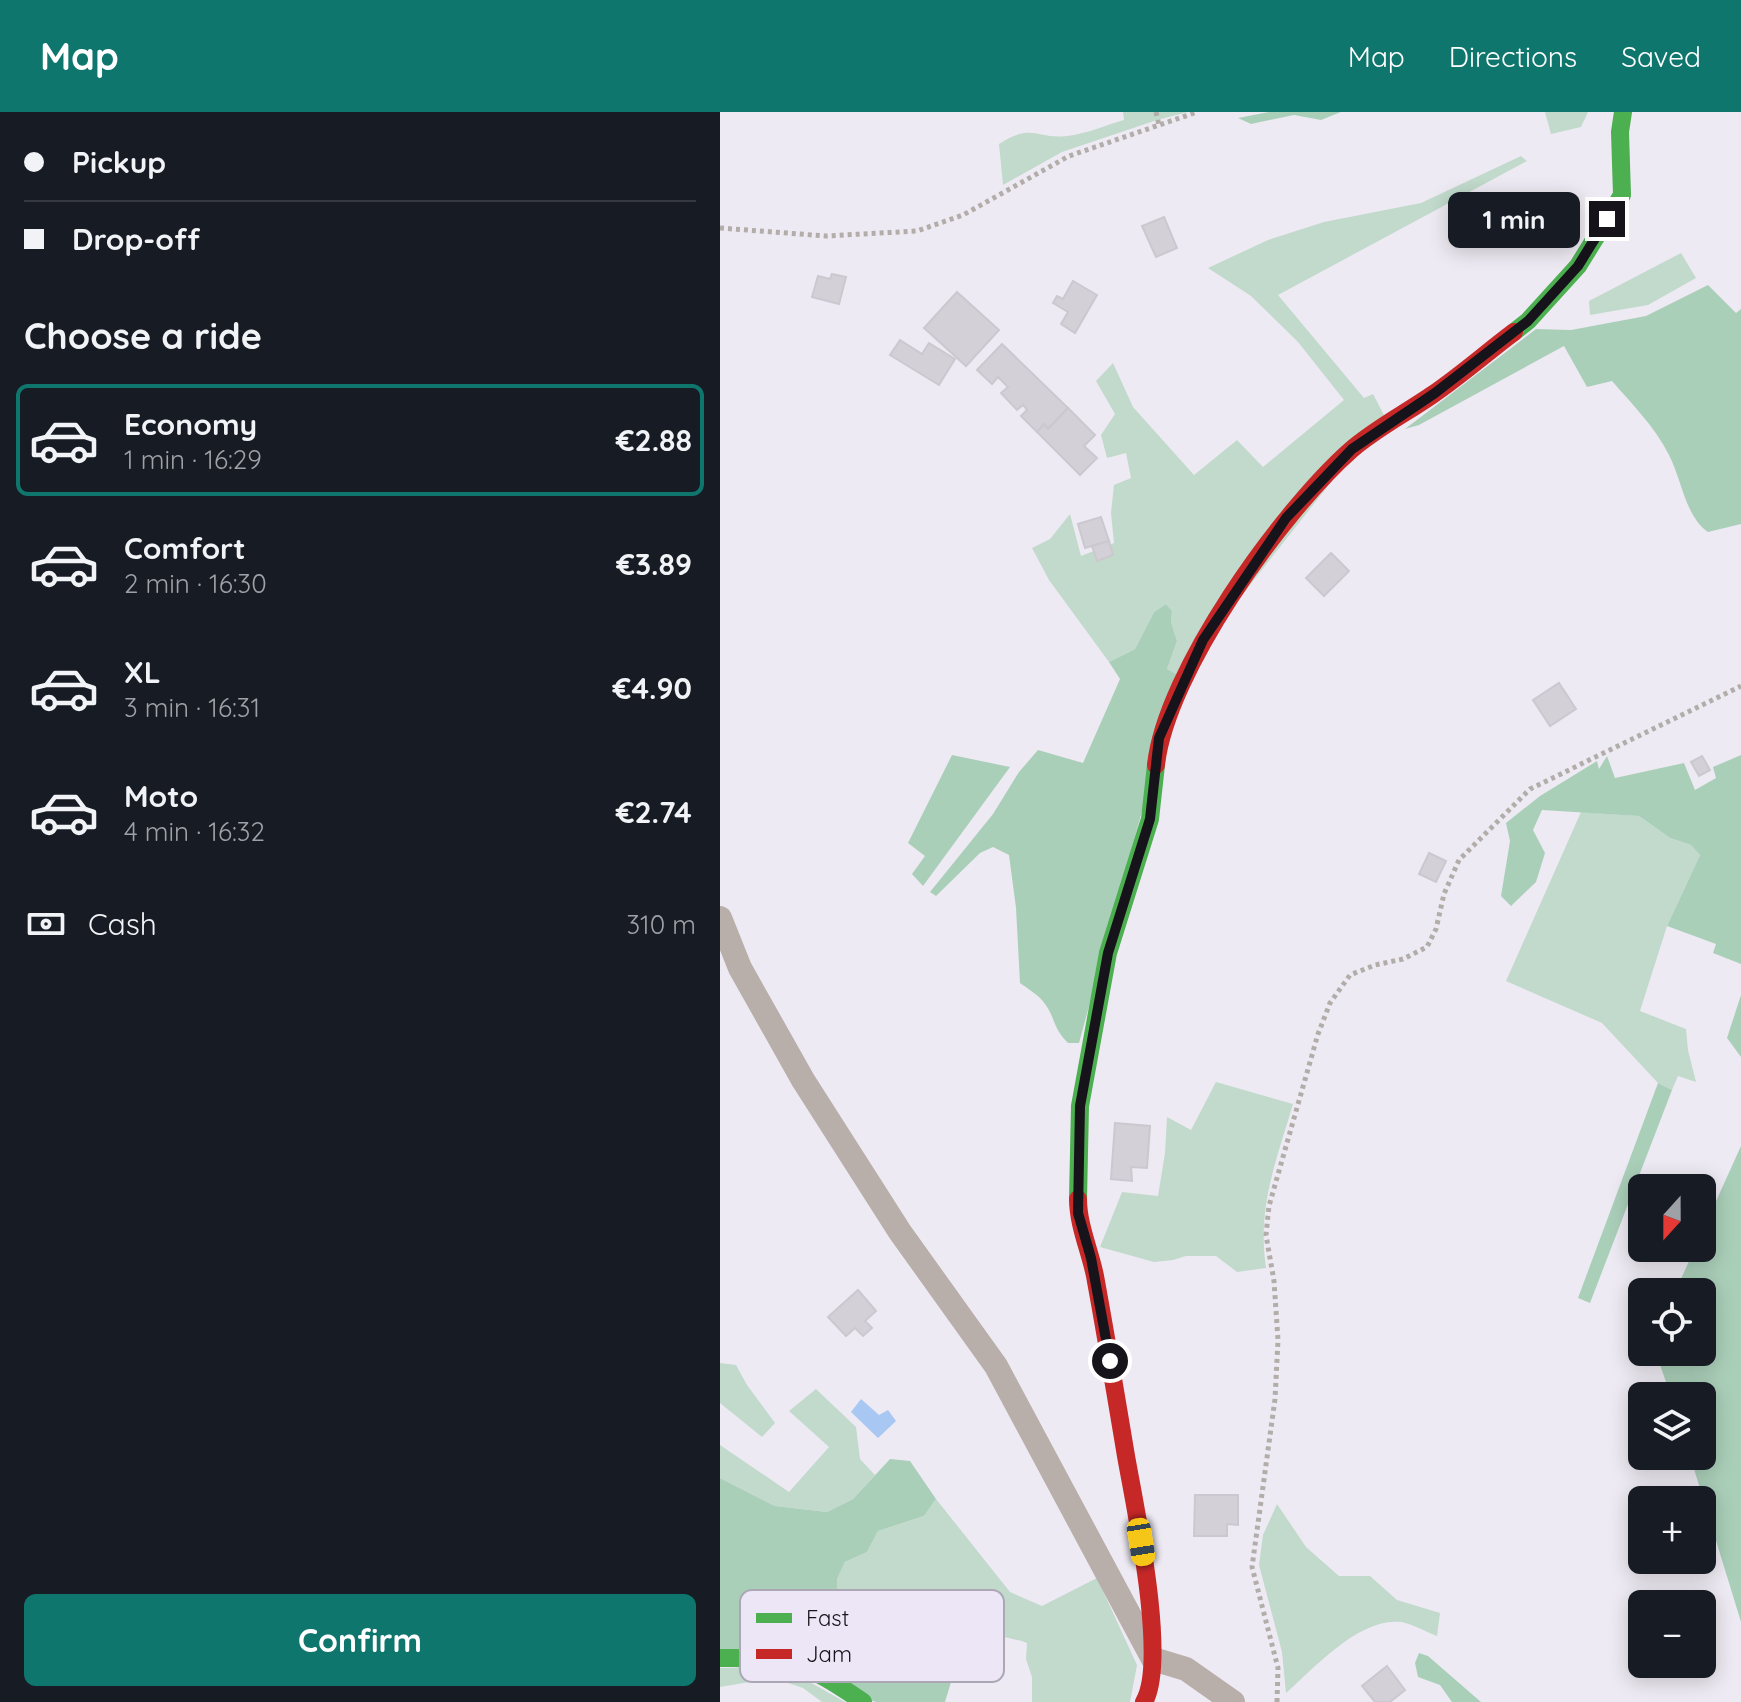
<!DOCTYPE html>
<meta charset="utf-8">
<style>
body{margin:0;font-family:Quicksand,sans-serif;background:#242831;color:#f1f3f6;height:100vh;display:flex;flex-direction:column;font-size:30px;white-space:nowrap}
*{box-sizing:border-box;margin:0}
p{font-size:26px;color:#9ea1a6}
.icon{flex:none;width:44px;height:44px;fill:none;stroke:currentColor;stroke-width:2;stroke-linecap:round;stroke-linejoin:round}
.map{position:relative;flex:1;overflow:hidden}
.drawer{display:flex;flex-direction:column;background:#171b24;width:720px}
.drawer>*{flex:none}
.guide{display:grid;align-content:center;height:176px;padding:0 24px;background:#171b24}
.needle{width:52px;rotate:201deg}
.fabs{position:absolute;left:908px;top:1062px;display:grid;gap:16px}
.fabs a{display:grid;place-items:center;width:88px;height:88px;border-radius:12px;background:#171b24;box-shadow:0 4px 20px #0003;font-size:40px}
.end{position:absolute;width:36px;height:36px;margin:-18px;border:10px solid #16141a;background:#fff;box-shadow:0 0 0 4px #fff}
.from{border-radius:50%}
.bubble{position:absolute;height:56px;border-radius:12px;background:#171b24;box-shadow:0 4px 20px #0003;font-size:26px;font-weight:700;line-height:56px;text-align:center}
.car{position:absolute;width:24px;height:48px;margin:-24px -12px;border-radius:10px;box-shadow:0 0 6px 2px #0007;background:linear-gradient(#f5c518 24%,#345 0 40%,#f5c518 0 76%,#345 0 86%,#f5c518 0)}
.guide b{display:flex;align-items:center;gap:28px;height:76px;font-size:30px}
.guide b+b{border-top:2px solid #363941}
.guide i{width:20px;height:20px;background:#f1f3f6}
ul{padding:0;list-style:none}
li{display:flex;align-items:center;gap:24px;height:112px;margin:0 16px 12px;padding:0 8px;border:4px solid transparent;border-radius:12px}
li div{flex:1}
li b{display:block;font-size:30px}
li em{font-style:normal;font-weight:700}
li.current{border-color:#0f766e}
li>.icon{width:72px;height:72px;stroke-width:1.5}
h2{padding:0 24px;font-size:36px;line-height:96px}
.pay{display:flex;align-items:center;gap:20px;height:88px;padding:0 24px;font-size:30px}
.pay p{margin-inline-start:auto}
.button{display:flex;gap:16px;margin-top:auto;padding:16px 24px}
.button a{flex:1;height:92px;border-radius:12px;background:#0f766e;color:#fff;font-size:32px;font-weight:700;line-height:92px;text-align:center}
header{display:flex;align-items:center;gap:48px;box-sizing:border-box;height:112px;padding:0 40px;background:#0f766e;color:#fff}
header strong{font-size:38px}
nav{display:flex;gap:44px;margin-inline-start:auto;font-size:28px}
main{display:flex;flex:1;min-height:0}
.map>svg:first-child{display:block}
.green{fill:#c1dacb}
.forest{fill:#aacfb9}
.water{fill:#a8c7f3}
.building{fill:#d3d0d8;stroke:#cbc8d0;stroke-width:2}
.lines{fill:none;stroke-linecap:round;stroke-linejoin:round}
.path{stroke:#b3adaa;stroke-width:5;stroke-dasharray:4 4;stroke-linecap:butt}
.street{stroke:#b8aeaa;stroke-width:24}
.fast{stroke:#4caf50;stroke-width:18}
.jam{stroke:#c62828;stroke-width:18}
.route{stroke:#16141a;stroke-width:10}
.key{fill:#ede6f7;stroke:#aca7b5;stroke-width:2}
.key-label{font-size:22px;fill:#16141a}
</style>
<header>
<strong>Map</strong>
<nav><a>Map</a><a>Directions</a><a>Saved</a></nav>
</header>
<main>
<section class="drawer">
<div class="guide">
<b><i class="from"></i>Pickup</b>
<b><i></i>Drop-off</b>
</div>
<h2>Choose a ride</h2>
<ul>
<li class="current"><svg class="icon" aria-label="car" viewBox="0 0 24 24"><path d="M5 17H2v-5l4-1 3-4h7l3 4 3 1v5h-3M9 17h6M6 11h13"/><circle cx="7" cy="17" r="2"/><circle cx="17" cy="17" r="2"/></svg><div><b>Economy</b><p>1 min · 16:29</p></div><em>€2.88</em></li>
<li><svg class="icon" aria-label="car" viewBox="0 0 24 24"><path d="M5 17H2v-5l4-1 3-4h7l3 4 3 1v5h-3M9 17h6M6 11h13"/><circle cx="7" cy="17" r="2"/><circle cx="17" cy="17" r="2"/></svg><div><b>Comfort</b><p>2 min · 16:30</p></div><em>€3.89</em></li>
<li><svg class="icon" aria-label="car" viewBox="0 0 24 24"><path d="M5 17H2v-5l4-1 3-4h7l3 4 3 1v5h-3M9 17h6M6 11h13"/><circle cx="7" cy="17" r="2"/><circle cx="17" cy="17" r="2"/></svg><div><b>XL</b><p>3 min · 16:31</p></div><em>€4.90</em></li>
<li><svg class="icon" aria-label="car" viewBox="0 0 24 24"><path d="M5 17H2v-5l4-1 3-4h7l3 4 3 1v5h-3M9 17h6M6 11h13"/><circle cx="7" cy="17" r="2"/><circle cx="17" cy="17" r="2"/></svg><div><b>Moto</b><p>4 min · 16:32</p></div><em>€2.74</em></li>
</ul>
<div class="pay"><svg class="icon" aria-label="cash" viewBox="0 0 24 24"><path d="M3 7h18v10H3z"/><circle cx="12" cy="12" r="2"/></svg>Cash<p>310 m</p></div>
<div class="button"><a>Confirm</a></div>
</section>
<div class="map">
<svg width="1021" height="1590" viewBox="0 0 1021 1590">
<rect width="100%" height="100%" fill="#eeeaf3"/>
<!-- green -->
<g class="green">
<path d="M403,0H468L437,8L342,40L283,73L279,32C312,10 318,28 347,24C366,22 386,13 404,8Z"/>
<polygon points="825,0 868,0 861,15 831,22"/>
<polygon points="801,44 807,49 558,183 644,286 653,282 664,303 459,563 447,557 457,529 451,510 452,499 446,492 434,500 415,537 389,550 329,468 312,436 330,427 350,402 361,444 394,431 391,401 394,373 411,366 406,341 387,346 381,323 395,302 376,269 393,251 413,295 474,363 517,328 543,355 624,288 578,230 531,184 488,156 548,128 604,110 701,91"/>
<polygon points="961,141 976,166 928,193 870,203 869,189"/>
<polygon points="861,700 919,704 950,726 971,733 980,743 947,814 920,899 966,917 968,938 976,970 958,964 952,978 938,971 882,911 786,869"/>
<path d="M496,970L573,992C556,1050 537,1095 546,1156L517,1160L496,1144H466L453,1148L434,1150L380,1135L402,1080L438,1084L445,1041L447,1005L471,1018Z"/>
<polygon points="0,1251 16,1253 27,1273 55,1311 42,1325 0,1291"/>
<polygon points="96,1277 136,1315 140,1347 155,1363 133,1387 107,1400 55,1394 0,1366 0,1333 69,1380 109,1335 69,1299"/>
<path d="M216,1387L290,1480L322,1494L377,1466L417,1553L410,1590H312V1565L306,1547L307,1531C282,1522 257,1522 231,1524L228,1535L232,1556L202,1553L187,1542L170,1526L165,1515L169,1502L145,1496L117,1479V1467L125,1450L147,1440L158,1419L204,1404Z"/>
<path d="M557,1392L586,1435L619,1464H650L677,1488L720,1501L717,1524C706,1520 693,1512 681,1510C640,1505 595,1555 566,1581L562,1540L539,1453L543,1423Z"/>
<polygon points="63,1555 125,1590 102,1590 83,1576 53,1566 0,1575 0,1556"/>
</g>
<!-- forest -->
<g class="forest">
<polygon points="549,0 621,0 601,8 574,3 531,12 518,6"/>
<path d="M988,173L1016,201L1021,197V412L988,420C965,404 962,368 949,343C935,315 912,292 892,269L867,275L844,234L699,313L685,317L816,217L851,218L926,204Z"/>
<path d="M446,492L452,499L451,510L457,529L447,557L459,563L359,931H348C332,915 336,907 325,892C319,883 308,877 300,871L296,796L289,743L273,735L260,741L216,784L210,780L273,702L299,660L318,638L363,651L400,567L389,550L415,537L434,500Z"/>
<polygon points="232,643 290,655 203,774 192,762 205,744 188,731"/>
<polygon points="1021,643 1021,852 993,841 996,832 947,814 980,743 971,733 950,726 919,704 822,698 813,718 825,741 816,770 791,794 781,784 790,729 786,711 820,684 877,649 879,657 887,644 895,666 964,651 975,678 996,666 993,655"/>
<polygon points="1021,883 1021,945 1007,926"/>
<polygon points="938,971 952,978 870,1191 858,1186"/>
<polygon points="1021,1034 1021,1510 970,1344 982,1344 982,1284 951,1284 940,1253 942,1240 982,1240 982,1180 955,1180 975,1136 982,1136 982,1120"/>
<polygon points="170,1347 190,1349 216,1387 204,1404 158,1419 147,1440 125,1450 117,1467 117,1479 145,1496 169,1502 166,1515 170,1526 187,1542 202,1553 232,1556 232,1567 225,1590 156,1590 0,1539 0,1366 55,1394 107,1400 133,1387"/>
<polygon points="699,1541 708,1544 761,1590 732,1590 720,1573 698,1565 695,1551"/>
</g>
<!-- water -->
<polygon class="water" points="141,1287 159,1303 168,1298 176,1309 158,1326 131,1300"/>
<!-- building -->
<g class="building">
<polygon points="444,105 457,136 436,145 422,114"/>
<polygon points="112,162 126,165 119,192 92,185 98,164 110,167"/>
<polygon points="353,169 377,183 355,221 341,212 348,200 333,191 337,184 343,187"/>
<polygon points="237,180 279,218 246,254 204,216"/>
<polygon points="180,228 202,242 209,231 235,247 219,273 170,243"/>
<polygon points="282,232 348,296 328,317 324,312 317,320 301,304 307,298 303,293 297,298 281,281 288,275 278,265 272,272 257,258"/>
<polygon points="348,296 375,323 364,334 377,346 360,363 317,320 324,312 328,317"/>
<polygon points="381,405 389,429 365,436 358,412"/>
<polygon points="389,429 393,443 377,449 372,434"/>
<polygon points="611,441 629,459 604,484 586,466"/>
<polygon points="839,571 856,597 830,614 813,588"/>
<polygon points="982,644 990,658 979,664 971,650"/>
<polygon points="709,741 726,749 716,770 699,762"/>
<polygon points="395,1011 430,1014 427,1056 411,1055 412,1069 391,1067"/>
<polygon points="138,1178 156,1199 145,1209 152,1216 143,1224 135,1216 126,1224 108,1205"/>
<polygon points="475,1383 518,1383 518,1413 507,1412 507,1424 474,1424"/>
<polygon points="667,1554 685,1578 670,1590 655,1590 642,1574"/>
</g>
<g class="lines">
<!-- path -->
<g class="path">
<polyline points="436,0 439,13"/>
<polyline points="0,116 106,124 197,119 243,103 349,44 477,0"/>
<polyline points="557,1590 558,1556 532,1455 555,1287 558,1228 554,1169 546,1123 549,1094 598,922 610,891 630,863 655,853 683,847 707,835 716,817 724,782 739,748 810,677 1021,574"/>
</g>
<!-- street -->
<polyline class="street" points="0,806 20,856 83,968 180,1120 276,1254 433,1547 466,1557 513,1590"/>
<!-- fast -->
<g class="fast">
<polyline points="794,220 808,209 858,154 902,83 900,20 903,0"/>
<polyline points="358,1087 360,994 388,841 430,707 436,653"/>
<path d="M0,1546C70,1545 85,1550 143,1590"/>
</g>
<!-- jam -->
<g class="jam">
<path d="M436,653C446,560 561,400 631,338C655,317 686,301 712,283C740,264 766,241 794,220"/>
<path d="M358,1087C358,1113 370,1139 375,1164C386,1224 396,1284 406,1344C415,1395 448,1549 424,1590"/>
</g>
</g>
<g class="lines">
<!-- route -->
<polyline class="route" points="390,1249 371,1146 358,1101 360,994 388,841 430,707 439,626 483,528 566,406 632,337 715,281 808,209 858,154 887,107"/>
</g>
<!-- legend -->
<rect x="20" y="1478" width="264" height="92" rx="12" class="key"/>
<rect x="36" y="1501" width="36" height="10" fill="#4caf50"/>
<rect x="36" y="1537" width="36" height="10" fill="#c62828"/>
<g class="key-label">
<text x="86" y="1514">Fast</text>
<text x="86" y="1550">Jam</text>
</g>
</svg>
<div class="fabs">
<a><svg class="needle" viewBox="-14 -14 28 28"><path d="M0-13l5 13h-10z" fill="#e53935"/><path d="M0 13l5-13h-10z" fill="#9ea1a6"/></svg></a>
<a><svg class="icon" aria-label="locate" viewBox="0 0 24 24"><circle cx="12" cy="12" r="6"/><path d="M12 2v4M12 18v4M2 12h4M18 12h4"/></svg></a>
<a><svg class="icon" aria-label="layers" viewBox="0 0 24 24"><path d="M12 4l9 5-9 5-9-5zM3 14l9 5 9-5"/></svg></a>
<a>+</a>
<a>−</a>
</div>
<i class="end from" style="left:390px;top:1249px"></i>
<i class="end" style="left:887px;top:107px"></i>
<div class="bubble" style="left:728px;top:80px;width:132px">1 min</div>
<i class="car" style="left:421px;top:1430px;rotate:171deg"></i>
</div>
</main>
